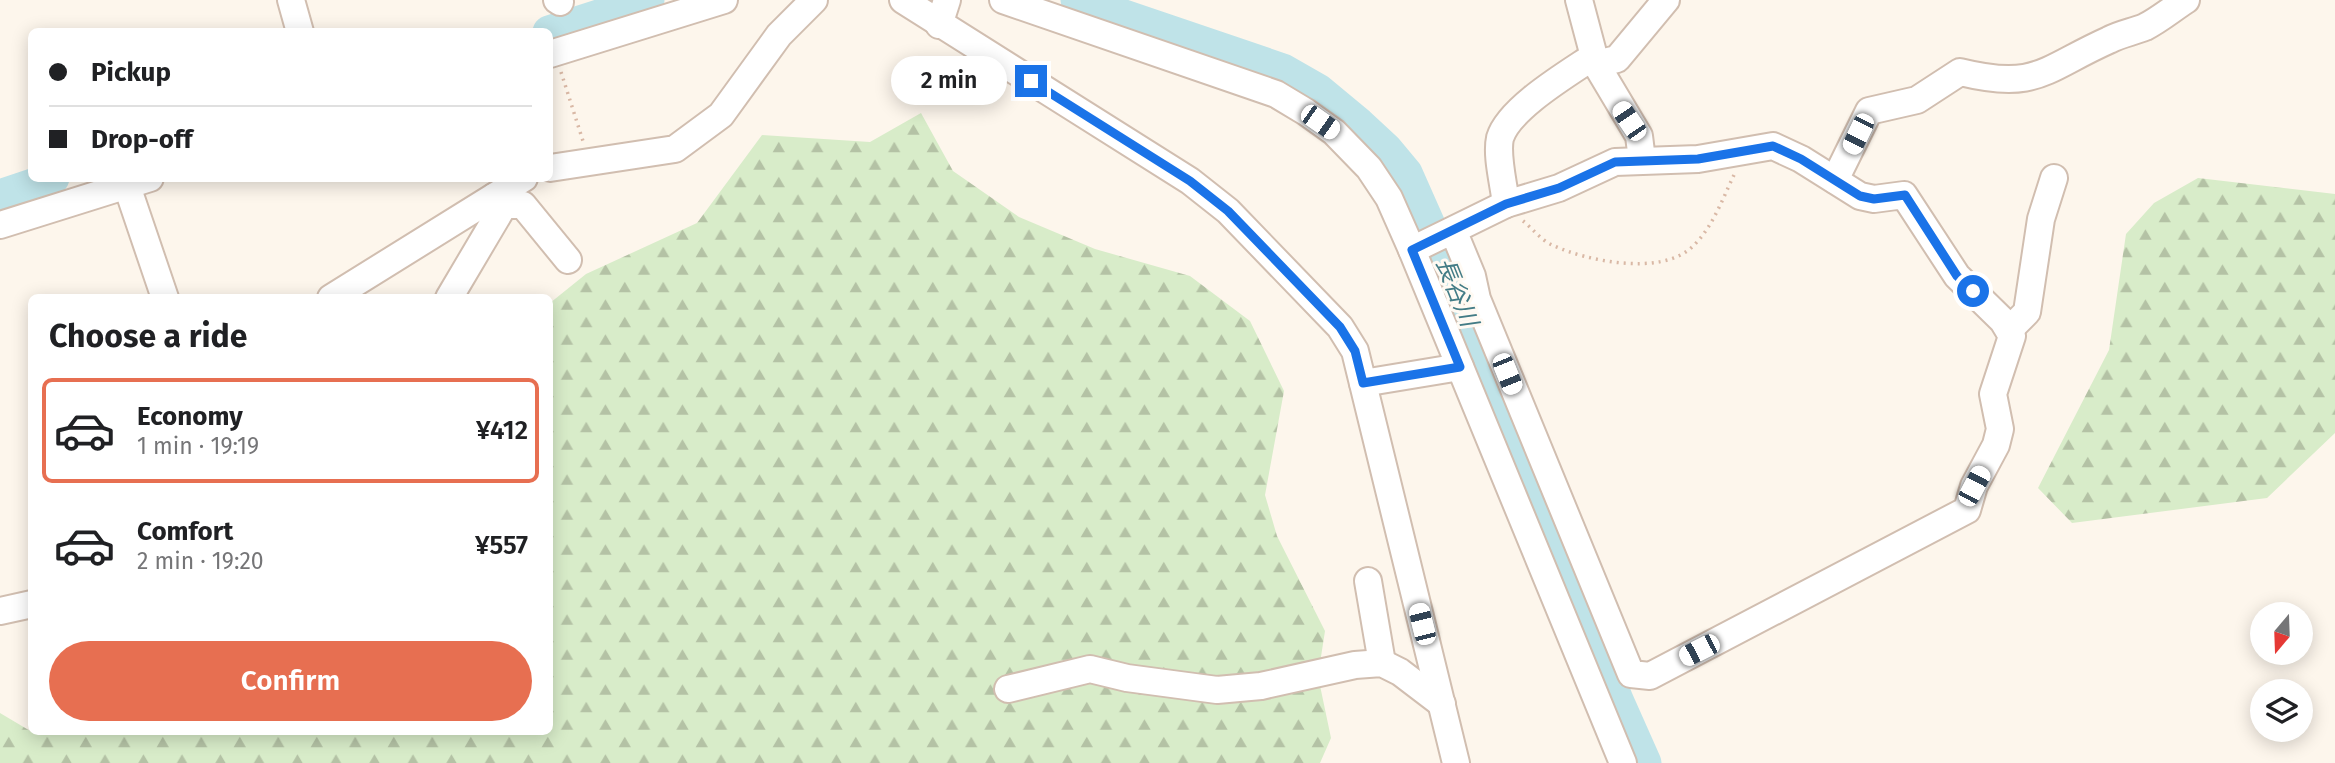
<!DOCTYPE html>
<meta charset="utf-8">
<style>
body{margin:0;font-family:"Fira Sans","Noto Sans JP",sans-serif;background:#f6f6f6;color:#202124;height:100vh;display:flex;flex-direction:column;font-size:26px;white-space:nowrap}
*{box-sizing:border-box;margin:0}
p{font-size:23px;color:#757577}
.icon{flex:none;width:38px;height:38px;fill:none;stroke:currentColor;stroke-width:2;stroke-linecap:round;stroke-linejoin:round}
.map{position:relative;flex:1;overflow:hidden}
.sheet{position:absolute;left:28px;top:294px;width:525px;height:441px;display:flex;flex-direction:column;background:#fff;border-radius:10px;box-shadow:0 4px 18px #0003}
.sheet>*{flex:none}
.hud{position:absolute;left:28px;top:28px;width:525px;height:154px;border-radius:10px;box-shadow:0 4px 18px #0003;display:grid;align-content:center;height:154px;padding:0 21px;background:#fff}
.needle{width:46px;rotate:199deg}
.controls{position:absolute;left:2250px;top:602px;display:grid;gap:14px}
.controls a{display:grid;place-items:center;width:63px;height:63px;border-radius:50%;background:#fff;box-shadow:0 4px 18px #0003;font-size:35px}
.end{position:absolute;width:32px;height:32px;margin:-16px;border:9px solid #1a73e8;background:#fff;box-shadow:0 0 0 4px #fff}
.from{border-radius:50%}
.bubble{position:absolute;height:49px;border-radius:24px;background:#fff;box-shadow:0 4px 18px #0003;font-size:23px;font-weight:600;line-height:49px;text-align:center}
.car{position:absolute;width:21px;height:42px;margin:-21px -10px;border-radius:9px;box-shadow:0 0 5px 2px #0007;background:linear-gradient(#fff 24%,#345 0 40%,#fff 0 76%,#345 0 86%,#fff 0)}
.hud b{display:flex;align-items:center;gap:24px;height:66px;font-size:26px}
.hud b+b{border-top:2px solid #e0e0e0}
.hud i{width:18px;height:18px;background:#202124}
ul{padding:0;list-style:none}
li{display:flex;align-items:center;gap:21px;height:105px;margin:0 14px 10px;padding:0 7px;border:4px solid transparent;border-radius:10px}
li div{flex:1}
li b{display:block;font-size:26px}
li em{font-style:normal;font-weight:600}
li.on{border-color:#e76f51}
li>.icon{width:63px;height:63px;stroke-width:1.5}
h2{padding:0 21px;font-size:32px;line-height:84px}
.action{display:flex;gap:14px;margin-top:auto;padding:14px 21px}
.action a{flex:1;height:80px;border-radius:42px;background:#e76f51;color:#fff;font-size:28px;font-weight:600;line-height:80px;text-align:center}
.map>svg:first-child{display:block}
.forest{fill:url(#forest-firs)}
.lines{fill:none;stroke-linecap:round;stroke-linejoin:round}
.river{stroke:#bfe3e8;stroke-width:33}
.minor-casing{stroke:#d1beb0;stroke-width:30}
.path{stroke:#d9b8a5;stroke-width:3.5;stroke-dasharray:2 5;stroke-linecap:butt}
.minor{stroke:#fff;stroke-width:26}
.route{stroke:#1a73e8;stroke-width:9}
.labels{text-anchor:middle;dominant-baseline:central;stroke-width:6;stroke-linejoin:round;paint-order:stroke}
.water-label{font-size:24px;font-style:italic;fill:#437c86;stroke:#fffaf3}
</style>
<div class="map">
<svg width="2335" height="763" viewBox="0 0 2335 763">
<defs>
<pattern id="forest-firs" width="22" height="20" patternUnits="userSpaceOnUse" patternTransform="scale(1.75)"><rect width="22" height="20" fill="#d8ecc9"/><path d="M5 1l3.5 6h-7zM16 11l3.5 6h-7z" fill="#b4c2a5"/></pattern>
</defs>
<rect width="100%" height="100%" fill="#fdf6ec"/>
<!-- forest -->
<g class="forest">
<polygon points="921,113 953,171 1019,217 1095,249 1190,276 1250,321 1284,391 1265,495 1277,536 1325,631 1318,676 1331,738 1320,763 0,763 0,713 32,732 550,732 550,303 586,274 697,223 762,135 870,142"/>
<polygon points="2198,178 2335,194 2335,433 2267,498 2072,523 2038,488 2109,350 2126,234 2154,203"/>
</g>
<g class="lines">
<!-- river -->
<g class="river">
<polyline points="1077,0 1283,70 1318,90 1359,124 1386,149 1406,173 1449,270 1617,700 1645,763"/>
<polyline points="549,32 648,0"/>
<polyline points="0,196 53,178"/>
</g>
<defs>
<g id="minor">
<polyline points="291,0 300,32"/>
<polyline points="557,0 560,2"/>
<polyline points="903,0 1190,181 1228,211 1340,327 1355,351 1456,763"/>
<polyline points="1003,0 1276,94 1306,112 1334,132 1369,168 1389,198 1412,250 1623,763"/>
<polyline points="1579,0 1596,64 1639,136 1642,160"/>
<polyline points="939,25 947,0"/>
<polyline points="550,54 724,0"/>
<polyline points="1596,64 1617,59 1666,0"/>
<polyline points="550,168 675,149 721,115 779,35 814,0"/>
<path d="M1835,180L1869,111L1917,100L1960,72C2037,91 2044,69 2109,40C2120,34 2133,32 2145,27C2159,20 2172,9 2186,0"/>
<polyline points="127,186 165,298"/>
<polyline points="494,197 504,205 523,205 568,260"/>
<path d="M1506,204C1504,185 1496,156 1500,138C1509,108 1569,73 1594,56"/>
<polyline points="0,225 150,178"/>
<polyline points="1412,250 1453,230 1472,276 1477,299 1631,674 1650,676 1967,510 1974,486 1996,445 2000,429 1993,394 2012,336 2003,321 1957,276 1904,195 1874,199 1860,196 1801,159 1773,146 1698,159 1615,162 1559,188 1506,204 1453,230"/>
<polyline points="331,298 524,178"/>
<polyline points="449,298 504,205"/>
<polyline points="2009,330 2027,312 2041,219 2054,178"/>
<polyline points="1363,383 1460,367"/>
<polyline points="1368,581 1382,663"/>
<polyline points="0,611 32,604"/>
<polyline points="1008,689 1090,669 1127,678 1217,690 1261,686 1355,665 1382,663 1400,672 1442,704"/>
</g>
</defs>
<!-- minor casing -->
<use href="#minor" class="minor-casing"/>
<!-- path -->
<g class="path">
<polyline points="561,72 583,141"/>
<path d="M1523,221C1532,228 1541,240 1552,245C1587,261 1659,276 1691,248C1712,229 1722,200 1734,175"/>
</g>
<!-- minor -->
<use href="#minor" class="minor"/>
</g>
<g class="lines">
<!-- route -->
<polyline class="route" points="1031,81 1190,181 1228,211 1340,327 1355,351 1363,383 1460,367 1412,250 1506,204 1559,188 1615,162 1698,159 1773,146 1801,159 1860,196 1874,199 1905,195 1957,276 1973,291"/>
</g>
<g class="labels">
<!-- water labels -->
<g class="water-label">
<text transform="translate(1457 292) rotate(68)">長谷川</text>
</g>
</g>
</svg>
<div class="controls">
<a><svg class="needle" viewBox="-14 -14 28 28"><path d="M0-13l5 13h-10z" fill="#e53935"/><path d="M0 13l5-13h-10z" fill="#757577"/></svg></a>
<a><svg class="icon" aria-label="layers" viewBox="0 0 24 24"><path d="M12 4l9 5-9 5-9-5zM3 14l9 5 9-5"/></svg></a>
</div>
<i class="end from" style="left:1973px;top:291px"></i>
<i class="end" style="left:1031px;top:81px"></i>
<div class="bubble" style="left:891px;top:56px;width:116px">2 min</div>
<i class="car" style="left:1629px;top:121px;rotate:326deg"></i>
<i class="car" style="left:1320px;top:122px;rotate:125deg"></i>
<i class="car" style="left:1858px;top:134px;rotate:206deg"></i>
<i class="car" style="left:1507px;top:374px;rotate:158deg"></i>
<i class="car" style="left:1974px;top:486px;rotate:28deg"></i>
<i class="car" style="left:1422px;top:624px;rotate:346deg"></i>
<i class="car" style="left:1699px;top:650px;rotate:243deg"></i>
<div class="hud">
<b><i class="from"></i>Pickup</b>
<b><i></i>Drop-off</b>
</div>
<section class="sheet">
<h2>Choose a ride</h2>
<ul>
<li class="on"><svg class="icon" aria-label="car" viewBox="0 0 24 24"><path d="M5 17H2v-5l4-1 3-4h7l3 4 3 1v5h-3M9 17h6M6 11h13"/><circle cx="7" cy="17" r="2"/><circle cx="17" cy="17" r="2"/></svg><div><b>Economy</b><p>1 min · 19:19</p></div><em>¥412</em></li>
<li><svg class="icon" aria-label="car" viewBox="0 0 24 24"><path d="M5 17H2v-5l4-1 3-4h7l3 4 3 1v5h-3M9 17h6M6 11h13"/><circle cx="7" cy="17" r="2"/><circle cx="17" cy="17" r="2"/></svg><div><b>Comfort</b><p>2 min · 19:20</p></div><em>¥557</em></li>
</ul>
<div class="action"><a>Confirm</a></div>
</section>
</div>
